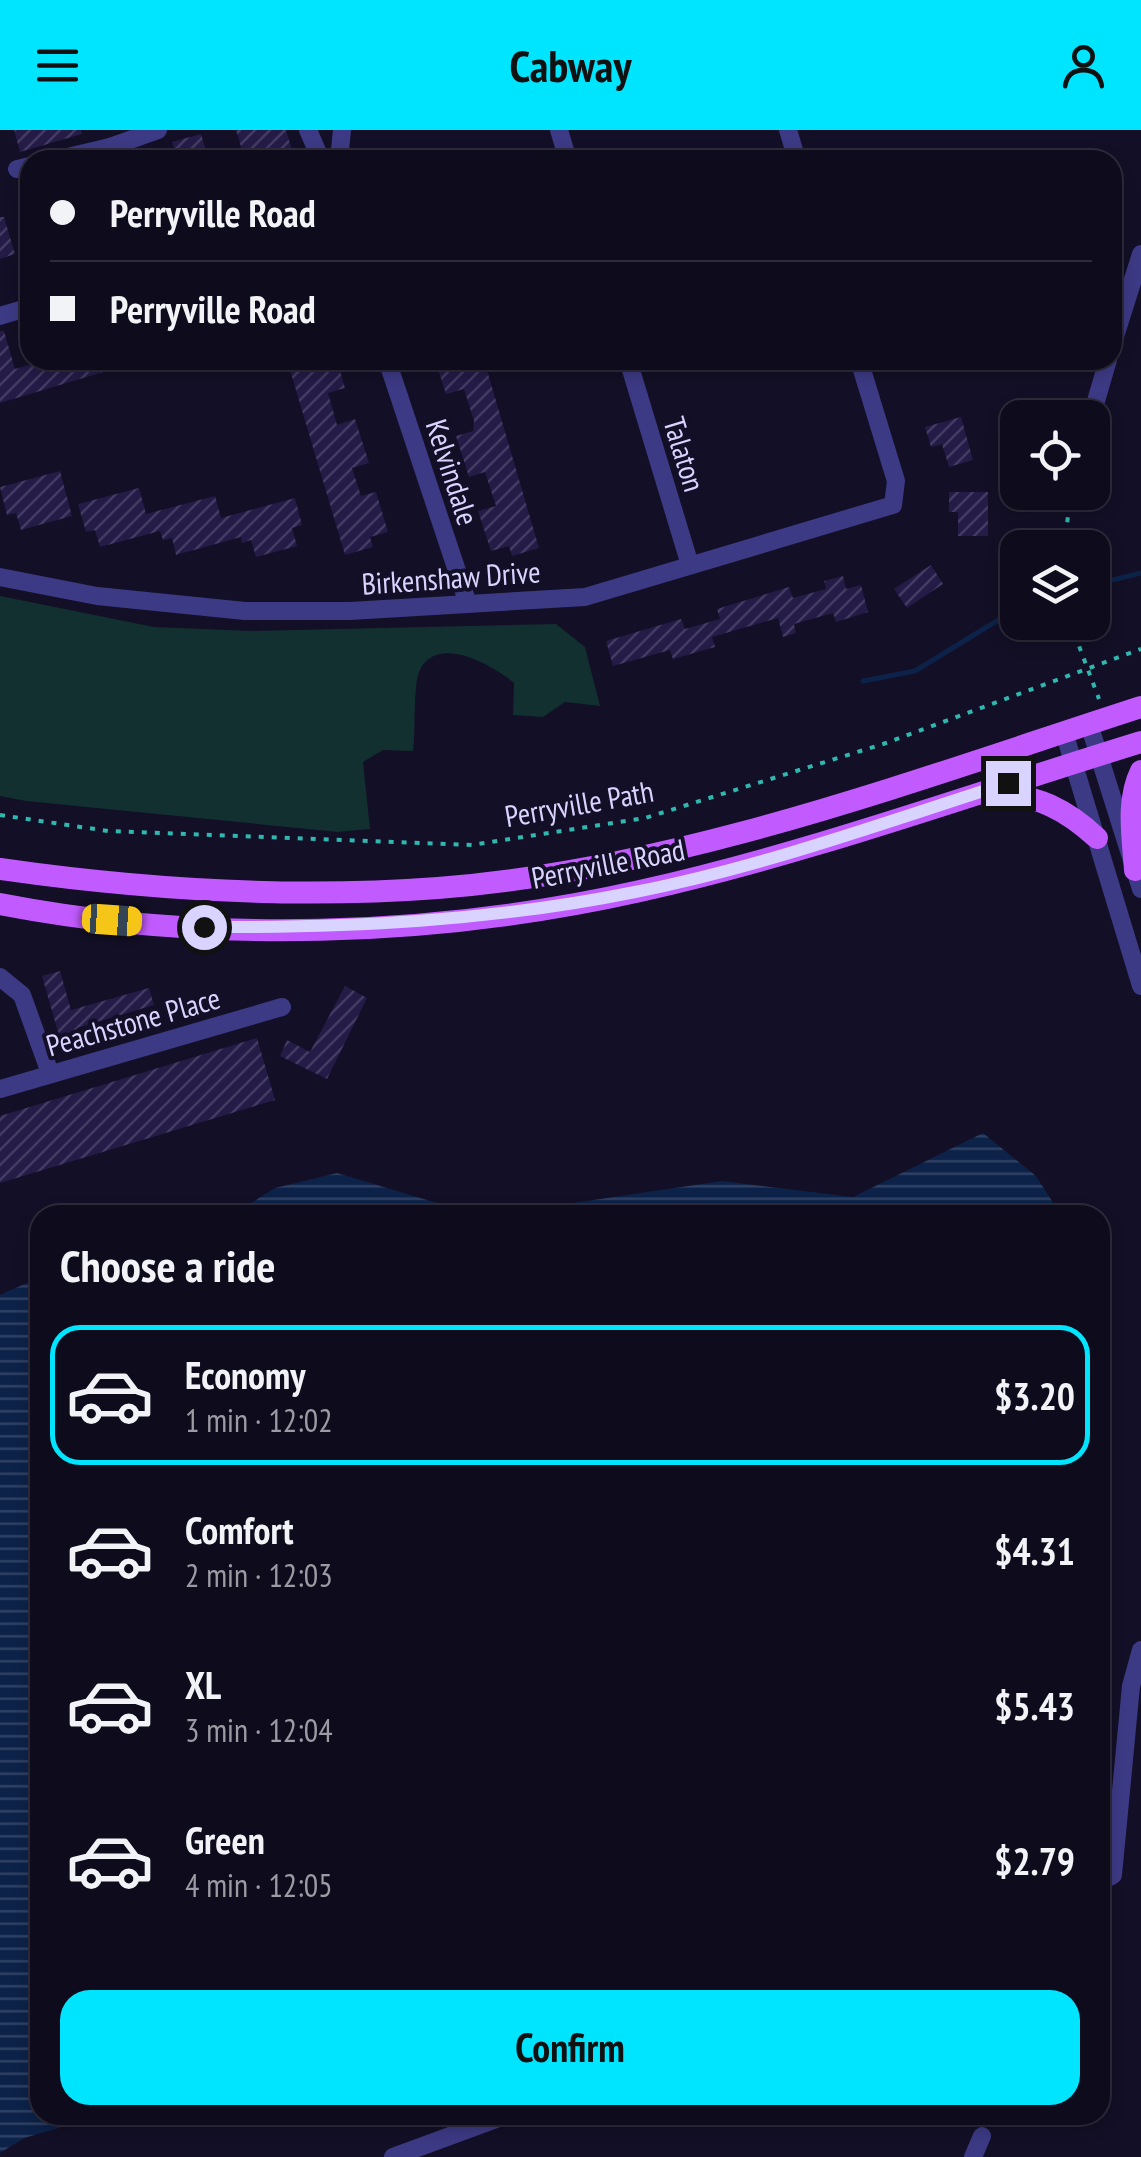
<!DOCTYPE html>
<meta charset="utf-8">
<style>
body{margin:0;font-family:"PT Sans Narrow",sans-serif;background:#1c1929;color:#f1f3f6;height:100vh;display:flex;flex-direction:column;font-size:38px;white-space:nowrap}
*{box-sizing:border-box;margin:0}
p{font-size:32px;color:#9b9ba3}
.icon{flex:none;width:55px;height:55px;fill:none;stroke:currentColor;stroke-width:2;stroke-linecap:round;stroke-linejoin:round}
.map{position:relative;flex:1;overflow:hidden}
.drawer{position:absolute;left:30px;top:1075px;width:1080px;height:920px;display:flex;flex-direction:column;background:#0e0b1c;border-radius:30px;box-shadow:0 5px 15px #0003,0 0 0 2px #2e2b3b}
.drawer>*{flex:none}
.banner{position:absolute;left:20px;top:20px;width:1102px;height:220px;border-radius:30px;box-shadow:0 5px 15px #0003,0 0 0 2px #2e2b3b;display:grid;align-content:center;height:220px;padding:0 30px;background:#0e0b1c}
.tools{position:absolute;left:1000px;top:270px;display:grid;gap:20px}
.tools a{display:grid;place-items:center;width:110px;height:110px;border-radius:20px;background:#0e0b1c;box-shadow:0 5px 15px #0003,0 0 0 2px #2e2b3b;font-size:50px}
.end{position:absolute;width:45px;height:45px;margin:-22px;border:12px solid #d9d4ff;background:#111;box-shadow:0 0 0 5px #111}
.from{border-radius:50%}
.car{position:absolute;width:30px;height:60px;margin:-30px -15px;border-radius:12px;box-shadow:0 0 8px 2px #0007;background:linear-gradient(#f5c518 24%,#345 0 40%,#f5c518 0 76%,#345 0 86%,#f5c518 0)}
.banner b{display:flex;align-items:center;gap:35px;height:95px;font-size:38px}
.banner b+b{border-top:2px solid #2e2b3b}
.banner i{width:25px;height:25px;background:#f1f3f6}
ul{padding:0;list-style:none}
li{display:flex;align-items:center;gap:30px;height:140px;margin:0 20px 15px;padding:0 10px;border:5px solid transparent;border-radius:30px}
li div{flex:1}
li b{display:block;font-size:38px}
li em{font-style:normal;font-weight:600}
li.active{border-color:#00e5ff}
li>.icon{width:90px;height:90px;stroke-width:1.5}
h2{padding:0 30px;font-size:45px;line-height:120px}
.primary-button{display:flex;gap:20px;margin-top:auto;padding:20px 30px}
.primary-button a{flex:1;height:115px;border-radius:30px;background:#00e5ff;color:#111;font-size:40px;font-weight:600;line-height:115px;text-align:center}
header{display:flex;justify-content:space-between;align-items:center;height:130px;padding:0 30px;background:#00e5ff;color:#111;font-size:45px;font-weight:600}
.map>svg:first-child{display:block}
.green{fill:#12302f}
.water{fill:url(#water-rules)}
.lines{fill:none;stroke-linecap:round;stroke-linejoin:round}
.stream{stroke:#0c2248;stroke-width:5}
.building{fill:url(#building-hatch)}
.path{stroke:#2fb8b0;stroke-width:4;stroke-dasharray:5 8;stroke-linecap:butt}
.minor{stroke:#3d3a85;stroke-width:18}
.major{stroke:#c25bff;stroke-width:22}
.route{stroke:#d9d4ff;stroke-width:12}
.labels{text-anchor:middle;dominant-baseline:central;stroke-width:8;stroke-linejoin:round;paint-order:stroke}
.street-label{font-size:30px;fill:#d9d4ff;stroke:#130f26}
</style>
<header><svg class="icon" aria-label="menu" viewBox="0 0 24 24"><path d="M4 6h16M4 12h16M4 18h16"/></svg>Cabway<svg class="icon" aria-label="person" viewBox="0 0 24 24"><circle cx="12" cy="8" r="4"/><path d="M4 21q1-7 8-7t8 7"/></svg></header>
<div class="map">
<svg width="1141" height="2027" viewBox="0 0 1141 2027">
<defs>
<pattern id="water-rules" width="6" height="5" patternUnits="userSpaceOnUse" patternTransform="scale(2.5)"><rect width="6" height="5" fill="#0c2248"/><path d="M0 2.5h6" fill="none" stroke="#2f4163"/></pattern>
<pattern id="building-hatch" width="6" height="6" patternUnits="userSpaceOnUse" patternTransform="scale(2.5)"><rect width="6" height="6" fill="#241b47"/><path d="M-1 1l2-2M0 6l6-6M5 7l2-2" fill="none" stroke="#433b63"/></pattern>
</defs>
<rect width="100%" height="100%" fill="#130f26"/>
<!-- green -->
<path class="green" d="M0,466L154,497L250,501L556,494L585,517L600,576L565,572L543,587L513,585L514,553C494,536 436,502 419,542C413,557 416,601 413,621L383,620L363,632L370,699L338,702L26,671L0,666Z"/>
<!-- water -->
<g class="water">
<polygon points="983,1003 1036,1046 1061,1085 542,1085 546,1077 722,1051 853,1067"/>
<polygon points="337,1043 477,1085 232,1085 275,1058"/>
<polygon points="40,1147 40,1985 104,1985 24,2008 0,2023 0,1165"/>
</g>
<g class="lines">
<!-- stream -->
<g class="stream">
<polyline points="1092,455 1141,443"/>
<polyline points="863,551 915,541 1018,478"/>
</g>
</g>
<!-- building -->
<g class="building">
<polygon points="14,0 81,0 82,4 20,22"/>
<polygon points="236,0 286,0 295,30 245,30"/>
<polygon points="201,4 209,30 178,30 172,12"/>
<polygon points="0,87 4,87 15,124 0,129"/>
<polygon points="0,201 4,201 15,239 46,230 129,230 130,234 0,273"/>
<polygon points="287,230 337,230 345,258 328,263 337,295 355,289 369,333 352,338 361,366 376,362 388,402 370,407 373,417 345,425"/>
<polygon points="435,230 484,230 539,418 512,426 509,416 491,421 478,381 496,376 485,342 469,347 456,306 473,301 474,291 464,259 446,264"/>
<polygon points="961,287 973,330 949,337 942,314 931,317 925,297"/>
<polygon points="60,341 72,386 21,400 16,383 7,385 0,357"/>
<polygon points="139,358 146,384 215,366 221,388 295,368 302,395 292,398 297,416 256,427 251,410 242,413 241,407 176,425 172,408 163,410 160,401 100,417 95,400 86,402 78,374"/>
<polygon points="949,362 988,362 988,406 958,406 958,382 949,382"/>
<polygon points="931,435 943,454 907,478 894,459"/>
<polygon points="843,446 846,459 861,455 868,482 836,492 833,483 794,494 796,503 783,507 778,488 712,507 715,517 673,529 670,520 613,536 606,511 681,489 685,499 720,489 717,479 789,457 793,468 826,459 824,451"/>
<polygon points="60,841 71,880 149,858 154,875 77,898 78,904 60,909 42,846"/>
<polygon points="345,856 367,868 327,949 280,926 287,910 310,922"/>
<polygon points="257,908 275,970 0,1053 0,986"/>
</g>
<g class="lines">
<!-- path -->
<g class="path">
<polyline points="1064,418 1071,362"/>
<polyline points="1070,492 1099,569"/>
<polyline points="0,685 108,701 472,715 645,688 883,614 1141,519"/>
</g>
<!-- minor -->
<g class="minor">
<polyline points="308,0 321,30"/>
<polyline points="559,0 568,30"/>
<polyline points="788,0 797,30"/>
<polyline points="55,30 110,17"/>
<polyline points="114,30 110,17 158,0"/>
<polyline points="339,30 342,0"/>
<polyline points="17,39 30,36"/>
<polyline points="0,186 30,177"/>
<polyline points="1112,216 1141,124"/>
<polyline points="387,230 467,471"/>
<polyline points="628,230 690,435"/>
<polyline points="1091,288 1108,230"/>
<polyline points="0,447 97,466 245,481 350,481 585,467 893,375 896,351 859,230"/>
<polyline points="1089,594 1141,759"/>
<polyline points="1064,602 1141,856"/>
<polyline points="0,847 22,865 50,943"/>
<polyline points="0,959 282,877"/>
<polyline points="1100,1752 1113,1745 1131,1556 1141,1520"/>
<polyline points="393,2027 507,1985"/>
<polyline points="973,2027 982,2006"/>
</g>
<!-- major -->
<g class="major">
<path d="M994,663C1036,664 1067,680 1097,708"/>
<path d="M0,739C146,760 291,769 438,758C676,740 915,650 1141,577"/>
<path d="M1135,740C1133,708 1126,671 1141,641"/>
<path d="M0,774C206,814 435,807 640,761C810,723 975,663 1141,612"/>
</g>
</g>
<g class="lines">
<!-- route -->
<path class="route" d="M204,797C349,798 492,791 635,762C762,737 886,692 1008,653"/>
</g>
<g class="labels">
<!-- street labels -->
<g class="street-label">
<text transform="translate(685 324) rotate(73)">Talaton</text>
<text transform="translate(453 342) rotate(72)">Kelvindale</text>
<text transform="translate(451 447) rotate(-4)">Birkenshaw Drive</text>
<text transform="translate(579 673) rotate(-10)">Perryville Path</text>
<text transform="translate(608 733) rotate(-11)">Perryville Road</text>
<text transform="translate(133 891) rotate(-16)">Peachstone Place</text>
</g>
</g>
</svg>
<div class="tools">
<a><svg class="icon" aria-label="locate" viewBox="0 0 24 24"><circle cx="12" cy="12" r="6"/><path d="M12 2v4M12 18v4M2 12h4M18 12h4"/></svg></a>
<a><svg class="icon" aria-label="layers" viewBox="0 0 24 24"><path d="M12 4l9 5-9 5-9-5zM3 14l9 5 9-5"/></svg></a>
</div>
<i class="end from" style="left:204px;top:797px"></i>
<i class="end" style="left:1008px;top:653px"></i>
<i class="car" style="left:112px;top:790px;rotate:94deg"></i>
<div class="banner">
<b><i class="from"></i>Perryville Road</b>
<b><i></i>Perryville Road</b>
</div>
<section class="drawer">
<h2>Choose a ride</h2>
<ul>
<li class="active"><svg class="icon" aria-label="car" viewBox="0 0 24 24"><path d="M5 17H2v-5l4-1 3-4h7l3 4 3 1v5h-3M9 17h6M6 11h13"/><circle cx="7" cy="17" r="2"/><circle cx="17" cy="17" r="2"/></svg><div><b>Economy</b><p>1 min · 12:02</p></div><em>$3.20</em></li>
<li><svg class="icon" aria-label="car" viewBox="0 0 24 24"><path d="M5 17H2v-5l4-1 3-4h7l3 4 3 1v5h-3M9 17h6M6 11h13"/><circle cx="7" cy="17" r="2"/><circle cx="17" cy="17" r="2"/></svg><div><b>Comfort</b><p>2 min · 12:03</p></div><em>$4.31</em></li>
<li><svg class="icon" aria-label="car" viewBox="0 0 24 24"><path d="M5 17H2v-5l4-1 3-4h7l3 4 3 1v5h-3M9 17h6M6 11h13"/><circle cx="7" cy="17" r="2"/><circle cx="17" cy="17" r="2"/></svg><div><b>XL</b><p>3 min · 12:04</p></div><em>$5.43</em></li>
<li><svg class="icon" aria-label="car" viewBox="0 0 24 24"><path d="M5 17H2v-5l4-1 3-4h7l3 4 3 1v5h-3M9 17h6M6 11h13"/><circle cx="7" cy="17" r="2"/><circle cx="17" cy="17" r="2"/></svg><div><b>Green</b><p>4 min · 12:05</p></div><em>$2.79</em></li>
</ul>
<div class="primary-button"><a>Confirm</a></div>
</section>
</div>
